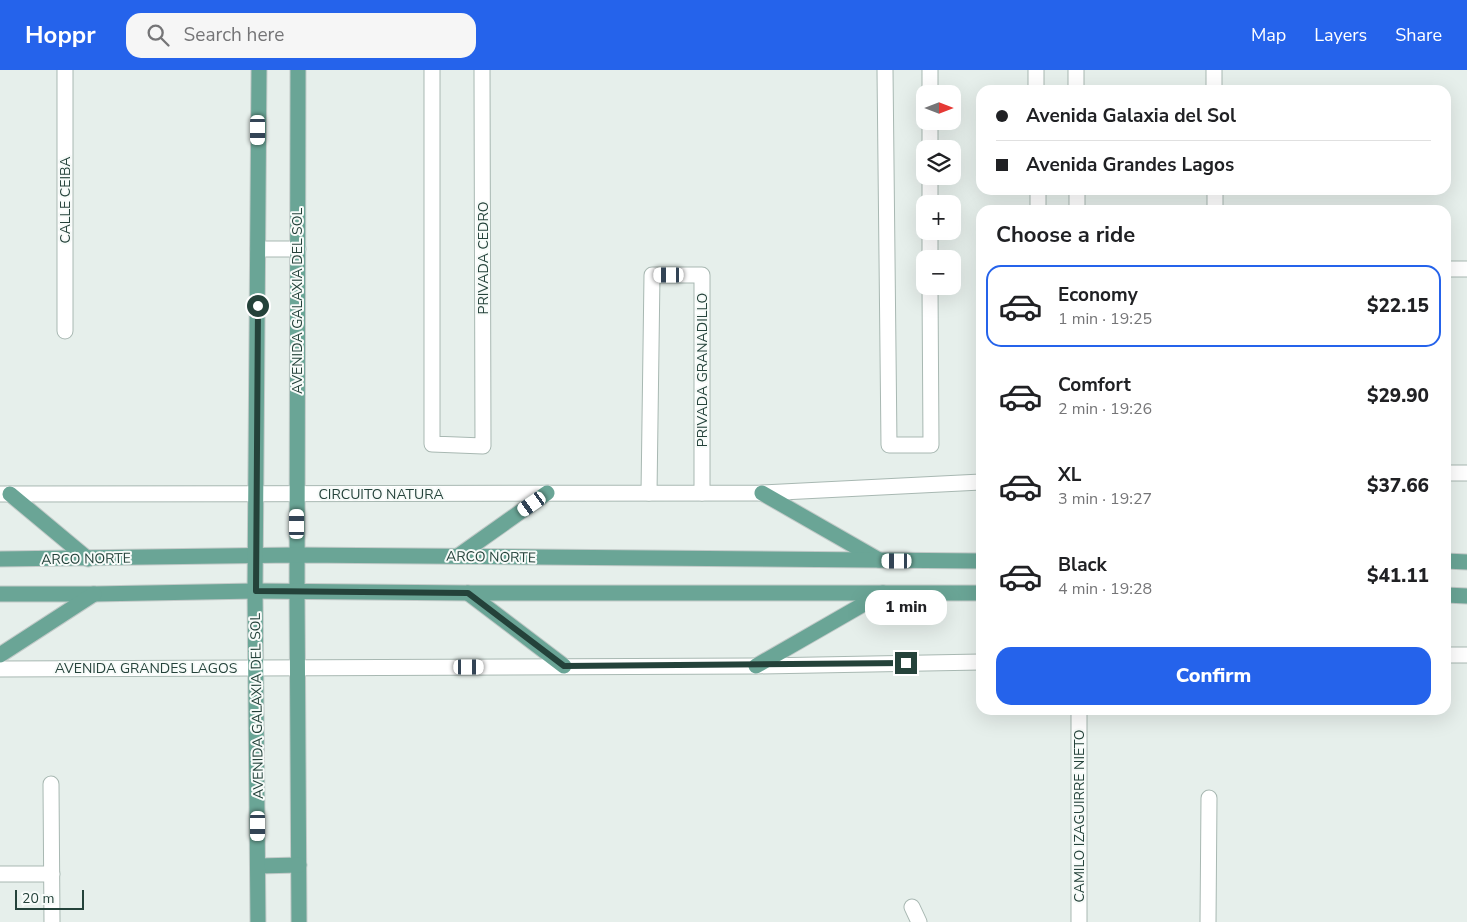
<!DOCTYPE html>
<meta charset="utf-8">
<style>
body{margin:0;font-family:"Nunito Sans",sans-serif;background:#f6f6f6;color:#202124;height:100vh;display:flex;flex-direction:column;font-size:19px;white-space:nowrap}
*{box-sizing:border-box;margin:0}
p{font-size:16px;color:#757577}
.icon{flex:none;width:28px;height:28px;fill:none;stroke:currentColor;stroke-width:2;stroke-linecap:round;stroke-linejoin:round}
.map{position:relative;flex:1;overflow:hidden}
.sheet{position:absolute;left:976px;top:135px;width:475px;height:510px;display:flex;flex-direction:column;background:#fff;border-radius:15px;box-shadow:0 5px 20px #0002}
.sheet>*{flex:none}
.guide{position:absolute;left:976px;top:15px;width:475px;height:110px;border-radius:15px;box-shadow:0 5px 20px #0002;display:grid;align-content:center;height:110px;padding:0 20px;background:#fff}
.needle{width:32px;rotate:90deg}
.controls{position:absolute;left:916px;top:15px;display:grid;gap:10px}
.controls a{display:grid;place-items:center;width:45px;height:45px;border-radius:10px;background:#fff;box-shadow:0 5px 20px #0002;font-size:25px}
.scale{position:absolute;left:15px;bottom:12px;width:69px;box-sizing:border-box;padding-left:5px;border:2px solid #24423a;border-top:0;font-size:14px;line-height:18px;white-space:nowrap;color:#24423a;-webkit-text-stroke:4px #f7fbf9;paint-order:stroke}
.end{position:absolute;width:22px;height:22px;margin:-11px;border:6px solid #24423a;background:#fff;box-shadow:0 0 0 2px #fff}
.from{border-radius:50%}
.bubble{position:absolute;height:35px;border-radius:15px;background:#fff;box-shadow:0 5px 20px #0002;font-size:16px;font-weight:800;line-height:35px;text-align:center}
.car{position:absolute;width:15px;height:30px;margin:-15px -8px;border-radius:6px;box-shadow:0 0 4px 1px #0007;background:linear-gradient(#fff 24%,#345 0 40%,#fff 0 76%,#345 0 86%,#fff 0)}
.guide b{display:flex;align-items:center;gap:18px;height:48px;font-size:19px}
.guide b+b{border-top:1px solid #e0e0e0}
.guide i{width:12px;height:12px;background:#202124}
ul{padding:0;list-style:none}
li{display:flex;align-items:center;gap:15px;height:82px;margin:0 10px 8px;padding:0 10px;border:2px solid transparent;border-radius:15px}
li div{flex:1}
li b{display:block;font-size:19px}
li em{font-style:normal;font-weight:800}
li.on{border-color:#2563eb}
li>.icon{width:45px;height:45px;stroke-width:1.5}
h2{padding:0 20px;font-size:22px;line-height:60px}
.cta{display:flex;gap:10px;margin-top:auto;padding:10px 20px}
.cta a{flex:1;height:58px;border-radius:15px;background:#2563eb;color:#fff;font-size:20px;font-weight:800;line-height:58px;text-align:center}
header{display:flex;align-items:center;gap:30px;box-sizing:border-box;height:70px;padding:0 25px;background:#2563eb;color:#fff}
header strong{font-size:24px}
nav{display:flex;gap:28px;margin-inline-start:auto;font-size:18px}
.search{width:350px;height:45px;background:#f6f6f6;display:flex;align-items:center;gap:12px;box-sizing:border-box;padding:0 18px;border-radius:15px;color:#757577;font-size:19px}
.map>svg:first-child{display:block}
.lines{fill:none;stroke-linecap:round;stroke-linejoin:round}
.minor-casing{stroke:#a8b8b2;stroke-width:17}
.major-casing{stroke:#c2cac8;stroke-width:17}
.minor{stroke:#fff;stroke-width:15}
.major{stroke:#6aa596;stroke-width:15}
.route{stroke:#24423a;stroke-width:6}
.labels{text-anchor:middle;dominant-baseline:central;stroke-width:4;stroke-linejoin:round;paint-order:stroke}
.street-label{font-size:14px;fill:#24423a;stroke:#f7fbf9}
</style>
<header>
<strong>Hoppr</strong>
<div class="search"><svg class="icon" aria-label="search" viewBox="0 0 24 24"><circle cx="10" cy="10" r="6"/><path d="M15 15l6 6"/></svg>Search here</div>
<nav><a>Map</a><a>Layers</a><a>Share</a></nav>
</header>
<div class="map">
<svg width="1467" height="852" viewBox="0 0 1467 852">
<rect width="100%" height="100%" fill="#e6efeb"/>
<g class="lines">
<defs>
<g id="minor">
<polyline points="65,0 65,261"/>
<polyline points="432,0 432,374 483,376 482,0"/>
<polyline points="885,0 889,375 931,375 930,216"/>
<polyline points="930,0 930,24"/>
<polyline points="1036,0 1036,20"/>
<polyline points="1076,0 1076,20"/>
<polyline points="1214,20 1214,0"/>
<polyline points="930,51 930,79"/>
<polyline points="930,106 930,134"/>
<polyline points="1038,120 1038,140"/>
<polyline points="1077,120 1077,140"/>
<polyline points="1215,120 1215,140"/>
<polyline points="930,161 930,189"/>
<polyline points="258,179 298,179"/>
<polyline points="1446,199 1467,199"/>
<polyline points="1446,403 1467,403"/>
<polyline points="649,423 652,205 702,205 702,423"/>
<polyline points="0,424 762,423 981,412"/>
<polyline points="1446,585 1467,585"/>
<polyline points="0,599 756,596 981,592"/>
<polyline points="51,714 52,852"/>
<polyline points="0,804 52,804"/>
<polyline points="912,837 919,852"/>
<polyline points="1079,852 1079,640"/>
<polyline points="1208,852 1209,728"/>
</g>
<g id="major">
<polyline points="298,0 297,522 299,852"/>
<polyline points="762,423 879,490"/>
<polyline points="10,424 88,489"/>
<polyline points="458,486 547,423"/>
<polyline points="0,489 297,485 981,491"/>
<polyline points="1446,491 1467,492"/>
<polyline points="468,523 564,596"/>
<polyline points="0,524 94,524 255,521 468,523 981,523"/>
<polyline points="1446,525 1467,526"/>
<polyline points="0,585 94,524"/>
<polyline points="756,596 883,523"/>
<polyline points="258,796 299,795"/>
<polyline points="258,852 255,521 259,0"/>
</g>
</defs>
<!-- minor casing -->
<use href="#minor" class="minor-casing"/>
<!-- major casing -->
<use href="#major" class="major-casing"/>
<!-- minor -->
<use href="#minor" class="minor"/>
<!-- major -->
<use href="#major" class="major"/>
</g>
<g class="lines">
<!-- route -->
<polyline class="route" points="258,236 256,521 468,523 564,596 906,593"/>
</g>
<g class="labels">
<!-- street labels -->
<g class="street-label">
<text transform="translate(65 130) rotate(-90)">CALLE CEIBA</text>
<text transform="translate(483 188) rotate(-90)">PRIVADA CEDRO</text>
<text transform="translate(297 231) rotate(-90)">AVENIDA GALAXIA DEL SOL</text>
<text transform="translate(702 300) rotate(-90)">PRIVADA GRANADILLO</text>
<text x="381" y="424">CIRCUITO NATURA</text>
<text transform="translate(491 487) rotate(1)">ARCO NORTE</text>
<text transform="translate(86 489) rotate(-1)">ARCO NORTE</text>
<text x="146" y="598">AVENIDA GRANDES LAGOS</text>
<text transform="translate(257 636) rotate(-91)">AVENIDA GALAXIA DEL SOL</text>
<text transform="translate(1079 746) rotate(-90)">CAMILO IZAGUIRRE NIETO</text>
</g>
</g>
</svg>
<div class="controls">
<a><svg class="needle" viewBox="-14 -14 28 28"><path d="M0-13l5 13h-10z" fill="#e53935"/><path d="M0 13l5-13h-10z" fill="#757577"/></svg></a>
<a><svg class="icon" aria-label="layers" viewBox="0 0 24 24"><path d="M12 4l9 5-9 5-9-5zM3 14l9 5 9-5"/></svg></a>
<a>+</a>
<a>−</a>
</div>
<div class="scale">20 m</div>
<i class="end from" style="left:258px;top:236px"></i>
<i class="end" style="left:906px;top:593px"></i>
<div class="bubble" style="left:865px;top:520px;width:82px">1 min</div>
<i class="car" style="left:258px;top:60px;rotate:180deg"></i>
<i class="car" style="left:669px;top:205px;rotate:270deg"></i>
<i class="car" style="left:532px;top:434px;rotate:235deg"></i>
<i class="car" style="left:297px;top:454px;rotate:0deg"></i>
<i class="car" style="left:897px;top:491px;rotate:270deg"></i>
<i class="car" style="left:469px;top:597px;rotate:90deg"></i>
<i class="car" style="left:258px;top:756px;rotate:180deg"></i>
<div class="guide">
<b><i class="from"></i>Avenida Galaxia del Sol</b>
<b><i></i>Avenida Grandes Lagos</b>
</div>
<section class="sheet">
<h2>Choose a ride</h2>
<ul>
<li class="on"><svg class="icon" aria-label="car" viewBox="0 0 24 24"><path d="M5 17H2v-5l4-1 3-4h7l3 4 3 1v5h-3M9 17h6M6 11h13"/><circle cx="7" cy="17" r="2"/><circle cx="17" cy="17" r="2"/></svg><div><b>Economy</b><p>1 min · 19:25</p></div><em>$22.15</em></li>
<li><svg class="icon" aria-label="car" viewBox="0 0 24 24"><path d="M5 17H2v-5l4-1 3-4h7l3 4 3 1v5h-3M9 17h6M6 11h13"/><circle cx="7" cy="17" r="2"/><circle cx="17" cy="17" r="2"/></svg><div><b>Comfort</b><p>2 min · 19:26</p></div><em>$29.90</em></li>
<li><svg class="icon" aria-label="car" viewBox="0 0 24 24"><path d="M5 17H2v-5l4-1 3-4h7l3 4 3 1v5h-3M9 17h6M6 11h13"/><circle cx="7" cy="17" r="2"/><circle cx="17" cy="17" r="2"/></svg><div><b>XL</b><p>3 min · 19:27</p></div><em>$37.66</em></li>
<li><svg class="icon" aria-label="car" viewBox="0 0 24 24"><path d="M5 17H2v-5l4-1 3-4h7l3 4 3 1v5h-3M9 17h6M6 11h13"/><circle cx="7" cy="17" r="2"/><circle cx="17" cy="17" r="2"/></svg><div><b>Black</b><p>4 min · 19:28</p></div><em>$41.11</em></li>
</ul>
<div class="cta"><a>Confirm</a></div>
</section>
</div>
